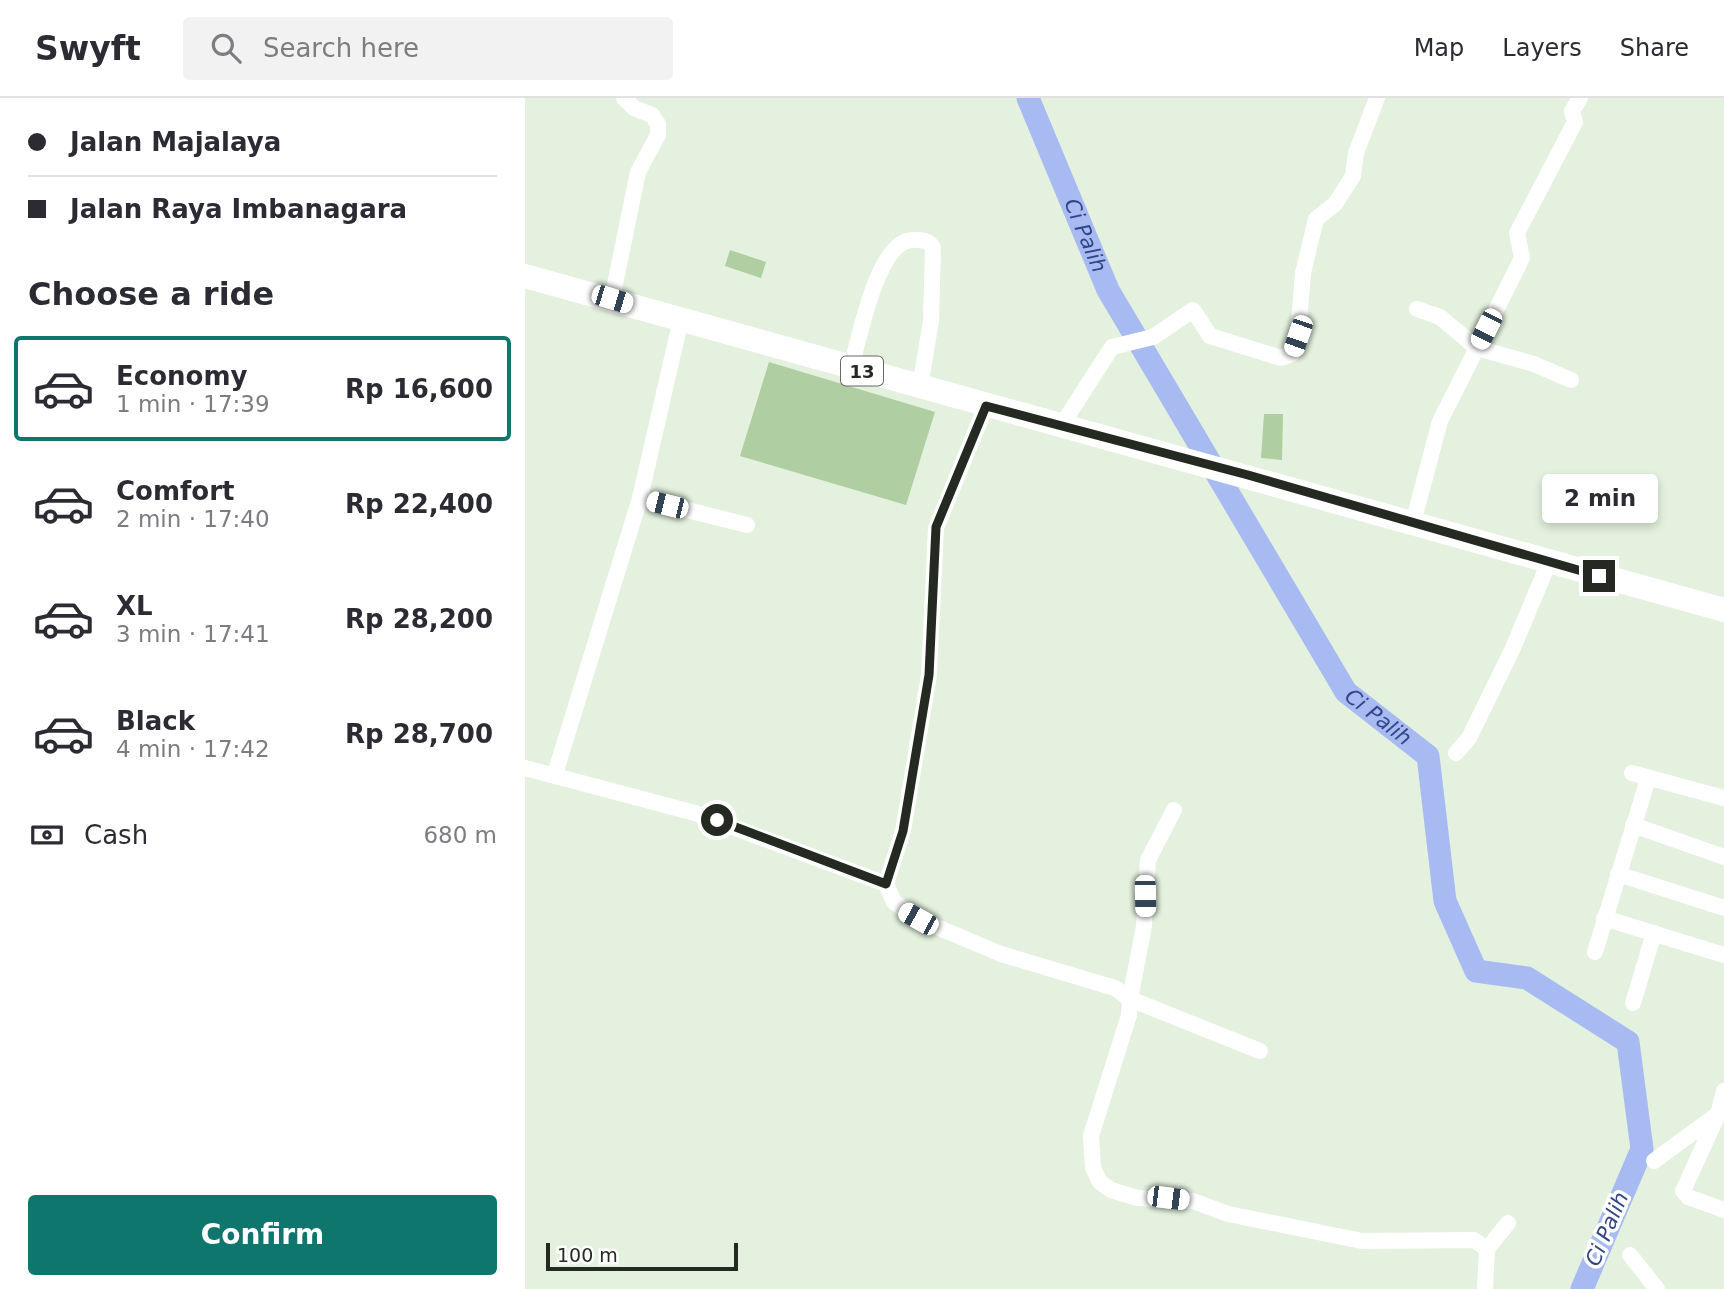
<!DOCTYPE html>
<meta charset="utf-8">
<style>
body{margin:0;font-family:"DejaVu Sans",sans-serif;background:#f2f2f3;color:#2b2b33;height:100vh;display:flex;flex-direction:column;font-size:26px;white-space:nowrap}
*{box-sizing:border-box;margin:0}
p{font-size:23px;color:#7c7c81}
.icon{flex:none;width:38px;height:38px;fill:none;stroke:currentColor;stroke-width:2;stroke-linecap:round;stroke-linejoin:round}
.map{position:relative;flex:1;overflow:hidden}
.sheet{display:flex;flex-direction:column;background:#fff;width:525px}
.sheet>*{flex:none}
.top-card{display:grid;align-content:center;height:154px;padding:0 28px;background:#fff}
.scale{position:absolute;left:21px;bottom:18px;width:192px;box-sizing:border-box;padding-left:7px;border:4px solid #242922;border-top:0;font-size:19px;line-height:24px;white-space:nowrap;color:#242922;-webkit-text-stroke:5px #fff;paint-order:stroke}
.end{position:absolute;width:32px;height:32px;margin:-16px;border:9px solid #242922;background:#fff;box-shadow:0 0 0 4px #fff}
.from{border-radius:50%}
.bubble{position:absolute;height:49px;border-radius:7px;background:#fff;box-shadow:0 4px 10px #0003;font-size:23px;font-weight:800;line-height:49px;text-align:center}
.car{position:absolute;width:21px;height:42px;margin:-21px -10px;border-radius:9px;box-shadow:0 0 5px 2px #0007;background:linear-gradient(#fff 24%,#345 0 40%,#fff 0 76%,#345 0 86%,#fff 0)}
.top-card b{display:flex;align-items:center;gap:24px;height:66px;font-size:26px}
.top-card b+b{border-top:2px solid #e1e1e2}
.top-card i{width:18px;height:18px;background:#2b2b33}
ul{padding:0;list-style:none}
li{display:flex;align-items:center;gap:21px;height:105px;margin:0 14px 10px;padding:0 14px;border:4px solid transparent;border-radius:7px}
li div{flex:1}
li b{display:block;font-size:26px}
li em{font-style:normal;font-weight:800}
li.selected{border-color:#0f766e}
li>.icon{width:63px;height:63px;stroke-width:1.5}
h2{padding:0 28px;font-size:32px;line-height:84px}
.pay{display:flex;align-items:center;gap:18px;height:77px;padding:0 28px;font-size:26px}
.pay p{margin-inline-start:auto}
.action{display:flex;gap:14px;margin-top:auto;padding:14px 28px}
.action a{flex:1;height:80px;border-radius:7px;background:#0f766e;color:#fff;font-size:28px;font-weight:800;line-height:80px;text-align:center}
header{display:flex;align-items:center;gap:42px;box-sizing:border-box;height:98px;padding:0 35px;background:#fff;border-bottom:2px solid #e1e1e2}
header strong{font-size:33px}
nav{display:flex;gap:38px;margin-inline-start:auto;font-size:24px}
.search{width:490px;height:63px;background:#f2f2f3;display:flex;align-items:center;gap:18px;box-sizing:border-box;padding:0 24px;border-radius:7px;color:#7c7c81;font-size:26px}
main{display:flex;flex:1;min-height:0}
.map>svg:first-child{display:block}
.green{fill:#afcea1}
.lines{fill:none;stroke-linecap:round;stroke-linejoin:round}
.river{stroke:#a7bbf2;stroke-width:23}
.minor{stroke:#fff;stroke-width:16}
.trunk{stroke:#fff;stroke-width:24}
.route{stroke:#242922;stroke-width:9}
.labels{text-anchor:middle;dominant-baseline:central;stroke-width:7;stroke-linejoin:round;paint-order:stroke}
.shield{fill:#fff;stroke:#666964;stroke-width:2}
.shield-label{font-size:18px;font-weight:bold;fill:#242922}
.water-label{font-size:21px;font-style:italic;fill:#324586;stroke:#fff}
</style>
<header>
<strong>Swyft</strong>
<div class="search"><svg class="icon" aria-label="search" viewBox="0 0 24 24"><circle cx="10" cy="10" r="6"/><path d="M15 15l6 6"/></svg>Search here</div>
<nav><a>Map</a><a>Layers</a><a>Share</a></nav>
</header>
<main>
<section class="sheet">
<div class="top-card">
<b><i class="from"></i>Jalan Majalaya</b>
<b><i></i>Jalan Raya Imbanagara</b>
</div>
<h2>Choose a ride</h2>
<ul>
<li class="selected"><svg class="icon" aria-label="car" viewBox="0 0 24 24"><path d="M5 17H2v-5l4-1 3-4h7l3 4 3 1v5h-3M9 17h6M6 11h13"/><circle cx="7" cy="17" r="2"/><circle cx="17" cy="17" r="2"/></svg><div><b>Economy</b><p>1 min · 17:39</p></div><em>Rp 16,600</em></li>
<li><svg class="icon" aria-label="car" viewBox="0 0 24 24"><path d="M5 17H2v-5l4-1 3-4h7l3 4 3 1v5h-3M9 17h6M6 11h13"/><circle cx="7" cy="17" r="2"/><circle cx="17" cy="17" r="2"/></svg><div><b>Comfort</b><p>2 min · 17:40</p></div><em>Rp 22,400</em></li>
<li><svg class="icon" aria-label="car" viewBox="0 0 24 24"><path d="M5 17H2v-5l4-1 3-4h7l3 4 3 1v5h-3M9 17h6M6 11h13"/><circle cx="7" cy="17" r="2"/><circle cx="17" cy="17" r="2"/></svg><div><b>XL</b><p>3 min · 17:41</p></div><em>Rp 28,200</em></li>
<li><svg class="icon" aria-label="car" viewBox="0 0 24 24"><path d="M5 17H2v-5l4-1 3-4h7l3 4 3 1v5h-3M9 17h6M6 11h13"/><circle cx="7" cy="17" r="2"/><circle cx="17" cy="17" r="2"/></svg><div><b>Black</b><p>4 min · 17:42</p></div><em>Rp 28,700</em></li>
</ul>
<div class="pay"><svg class="icon" aria-label="cash" viewBox="0 0 24 24"><path d="M3 7h18v10H3z"/><circle cx="12" cy="12" r="2"/></svg>Cash<p>680 m</p></div>
<div class="action"><a>Confirm</a></div>
</section>
<div class="map">
<svg width="1199" height="1191" viewBox="0 0 1199 1191">
<rect width="100%" height="100%" fill="#e4f1de"/>
<!-- green -->
<g class="green">
<polygon points="205,152 241,164 236,180 200,168"/>
<polygon points="244,264 410,314 381,407 215,358"/>
<polygon points="739,316 758,316 757,362 736,360"/>
</g>
<g class="lines">
<!-- river -->
<path class="river" id="s1" d="M503,0L583,192L821,594L903,658L920,803L951,873L1002,880L1103,944L1117,1051L1057,1191"/>
<!-- minor -->
<g class="minor">
<polyline points="87,201 113,74 133,37 133,26 127,17 109,10 99,0"/>
<polyline points="892,211 915,219 952,250 997,160 992,135 1050,24 1047,13 1055,0"/>
<path d="M326,269C334,242 353,139 389,142C398,142 404,142 408,150L406,223L395,289"/>
<polyline points="461,308 411,430 404,577 378,733 361,786 369,804 393,821 476,856 590,890 605,901 604,917 566,1038 568,1070 575,1084 586,1092 612,1100 668,1103 703,1116 837,1143 949,1142 962,1151 960,1191"/>
<polyline points="536,328 587,249 628,239 668,212 685,238 756,260 767,256 773,238 778,175 791,121 810,106 828,78 831,55 852,0"/>
<polyline points="115,400 222,427"/>
<polyline points="888,425 915,323 952,250 1009,266 1046,282"/>
<polyline points="931,655 944,640 988,550 1024,464"/>
<polyline points="0,670 170,715 361,786"/>
<polyline points="1107,675 1199,700"/>
<polyline points="30,676 115,400 156,221"/>
<polyline points="649,712 623,762 619,828 605,901 735,953"/>
<polyline points="1108,727 1199,759"/>
<polyline points="1093,776 1199,810"/>
<polyline points="1079,820 1199,857"/>
<polyline points="1070,854 1123,681"/>
<polyline points="1108,905 1129,835"/>
<polyline points="1193,1016 1158,1093 1163,1099 1199,1112"/>
<polyline points="1129,1063 1193,1016 1199,993"/>
<polyline points="962,1151 983,1125"/>
<polyline points="1105,1157 1132,1191"/>
</g>
<!-- trunk -->
<polyline class="trunk" points="0,178 1199,512"/>
</g>
<g class="lines">
<!-- route -->
<polyline class="route" points="192,722 361,786 378,733 404,577 411,429 461,308 723,377 1074,478"/>
</g>
<g class="labels">
<!-- shield labels -->
<rect class="shield" x="316" y="258.5" width="42" height="29" rx="5"/>
<g class="shield-label">
<text x="337" y="273">13</text>
</g>
<!-- water labels -->
<g class="water-label">
<text stroke="none"><textPath href="#s1" startOffset="149">Ci Palih</textPath></text>
<text stroke="none"><textPath href="#s1" startOffset="716">Ci Palih</textPath></text>
<text transform="translate(1082 1131) rotate(-67)">Ci Palih</text>
</g>
</g>
</svg>
<div class="scale">100 m</div>
<i class="end from" style="left:192px;top:722px"></i>
<i class="end" style="left:1074px;top:478px"></i>
<div class="bubble" style="left:1017px;top:376px;width:116px">2 min</div>
<i class="car" style="left:87px;top:201px;rotate:107deg"></i>
<i class="car" style="left:961px;top:231px;rotate:207deg"></i>
<i class="car" style="left:773px;top:238px;rotate:199deg"></i>
<i class="car" style="left:142px;top:407px;rotate:284deg"></i>
<i class="car" style="left:620px;top:798px;rotate:179deg"></i>
<i class="car" style="left:393px;top:821px;rotate:299deg"></i>
<i class="car" style="left:643px;top:1100px;rotate:97deg"></i>
</div>
</main>
